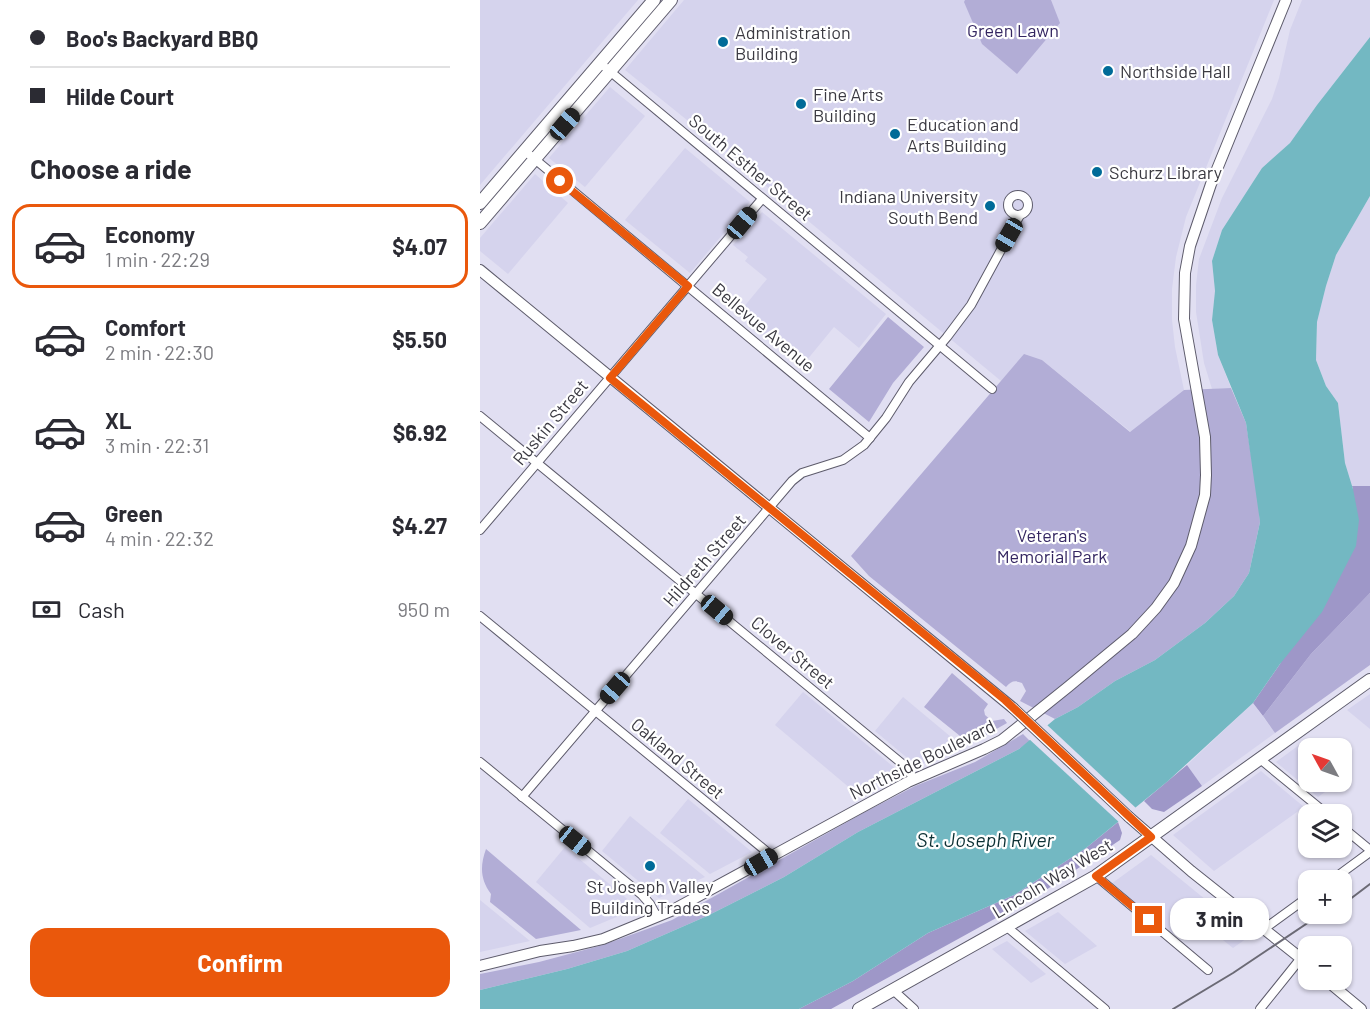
<!DOCTYPE html>
<meta charset="utf-8">
<style>
body{margin:0;font-family:Barlow,sans-serif;background:#f7f7f7;color:#2b2b33;height:100vh;display:flex;flex-direction:column;font-size:22px;white-space:nowrap}
*{box-sizing:border-box;margin:0}
p{font-size:20px;color:#7c7c81}
.icon{flex:none;width:33px;height:33px;fill:none;stroke:currentColor;stroke-width:2;stroke-linecap:round;stroke-linejoin:round}
.map{position:relative;flex:1;overflow:hidden}
.panel{display:flex;flex-direction:column;background:#fff;width:480px}
.panel>*{flex:none}
.top-card{display:grid;align-content:center;height:132px;padding:0 30px;background:#fff}
.needle{width:39px;rotate:310deg}
.fabs{position:absolute;left:818px;top:738px;display:grid;gap:12px}
.fabs a{display:grid;place-items:center;width:54px;height:54px;border-radius:12px;background:#fff;box-shadow:0 2px 4px #0004;font-size:30px}
.end{position:absolute;width:27px;height:27px;margin:-14px;border:8px solid #ea580c;background:#fff;box-shadow:0 0 0 3px #fff}
.from{border-radius:50%}
.bubble{position:absolute;height:42px;border-radius:18px;background:#fff;box-shadow:0 2px 4px #0004;font-size:20px;font-weight:700;line-height:42px;text-align:center}
.car{position:absolute;width:18px;height:36px;margin:-18px -9px;border-radius:8px;box-shadow:0 0 4px 2px #0007;background:linear-gradient(#222 24%,#8ab4d8 0 40%,#222 0 76%,#8ab4d8 0 86%,#222 0)}
.top-card b{display:flex;align-items:center;gap:21px;height:57px;font-size:22px}
.top-card b+b{border-top:2px solid #e1e1e2}
.top-card i{width:15px;height:15px;background:#2b2b33}
ul{padding:0;list-style:none}
li{display:flex;align-items:center;gap:18px;height:84px;margin:0 12px 9px;padding:0 18px;border:3px solid transparent;border-radius:18px}
li div{flex:1}
li b{display:block;font-size:22px}
li em{font-style:normal;font-weight:700}
li.current{border-color:#ea580c}
li>.icon{width:54px;height:54px;stroke-width:1.5}
h2{padding:0 30px;font-size:27px;line-height:72px}
.pay{display:flex;align-items:center;gap:15px;height:66px;padding:0 30px;font-size:22px}
.pay p{margin-inline-start:auto}
.action{display:flex;gap:12px;margin-top:auto;padding:12px 30px}
.action a{flex:1;height:69px;border-radius:18px;background:#ea580c;color:#fff;font-size:24px;font-weight:700;line-height:69px;text-align:center}
main{display:flex;flex:1;min-height:0}
.map>svg:first-child{display:block}
.built{fill:#d5d3ed}
.green{fill:#b2add6}
.forest{fill:#9e97c8}
.water{fill:#73b8c2}
.pier{fill:#e1dff2}
.lines{fill:none;stroke-linecap:round;stroke-linejoin:round}
.minor-casing{stroke:#5d5b6b;stroke-width:10}
.tertiary-casing{stroke:#5d5b6b;stroke-width:12}
.secondary-casing{stroke:#5d5b6b;stroke-width:14}
.primary-casing{stroke:#5d5b6b;stroke-width:14}
.minor{stroke:#fff;stroke-width:8}
.tertiary{stroke:#fff;stroke-width:10}
.secondary{stroke:#fff;stroke-width:12}
.primary{stroke:#fff;stroke-width:12}
.rail{stroke:#6b6a75;stroke-width:2}
.tertiary-bridge-casing{stroke:#5d5b6b;stroke-width:12;stroke-linecap:butt}
.tertiary-bridge{stroke:#fff;stroke-width:10}
.route{stroke:#ea580c;stroke-width:8}
.poi-dot{fill:#006b98;stroke:#fff;stroke-width:2}
.labels{text-anchor:middle;dominant-baseline:central;stroke-width:4.5;stroke-linejoin:round;paint-order:stroke}
.park-label{font-size:18px;fill:#342661;stroke:#fff}
.poi-label{font-size:18px;fill:#3b3a42;stroke:#fff;text-anchor:start}
.street-label{font-size:18px;fill:#3b3a42;stroke:#fff}
.water-label{font-size:20px;font-style:italic;fill:#0c3034;stroke:#fff}
</style>
<main>
<section class="panel">
<div class="top-card">
<b><i class="from"></i>Boo's Backyard BBQ</b>
<b><i></i>Hilde Court</b>
</div>
<h2>Choose a ride</h2>
<ul>
<li class="current"><svg class="icon" aria-label="car" viewBox="0 0 24 24"><path d="M5 17H2v-5l4-1 3-4h7l3 4 3 1v5h-3M9 17h6M6 11h13"/><circle cx="7" cy="17" r="2"/><circle cx="17" cy="17" r="2"/></svg><div><b>Economy</b><p>1 min · 22:29</p></div><em>$4.07</em></li>
<li><svg class="icon" aria-label="car" viewBox="0 0 24 24"><path d="M5 17H2v-5l4-1 3-4h7l3 4 3 1v5h-3M9 17h6M6 11h13"/><circle cx="7" cy="17" r="2"/><circle cx="17" cy="17" r="2"/></svg><div><b>Comfort</b><p>2 min · 22:30</p></div><em>$5.50</em></li>
<li><svg class="icon" aria-label="car" viewBox="0 0 24 24"><path d="M5 17H2v-5l4-1 3-4h7l3 4 3 1v5h-3M9 17h6M6 11h13"/><circle cx="7" cy="17" r="2"/><circle cx="17" cy="17" r="2"/></svg><div><b>XL</b><p>3 min · 22:31</p></div><em>$6.92</em></li>
<li><svg class="icon" aria-label="car" viewBox="0 0 24 24"><path d="M5 17H2v-5l4-1 3-4h7l3 4 3 1v5h-3M9 17h6M6 11h13"/><circle cx="7" cy="17" r="2"/><circle cx="17" cy="17" r="2"/></svg><div><b>Green</b><p>4 min · 22:32</p></div><em>$4.27</em></li>
</ul>
<div class="pay"><svg class="icon" aria-label="cash" viewBox="0 0 24 24"><path d="M3 7h18v10H3z"/><circle cx="12" cy="12" r="2"/></svg>Cash<p>950 m</p></div>
<div class="action"><a>Confirm</a></div>
</section>
<div class="map">
<svg width="890" height="1009" viewBox="0 0 890 1009">
<rect width="100%" height="100%" fill="#e1dff2"/>
<!-- built -->
<g class="built">
<polygon points="0,0 158,0 0,185"/>
<polygon points="204,0 794,0 706,217 696,257 692,289 692,320 695,347 704,390 651,432 562,360 544,355 521,381 285,185 280,179 145,70"/>
<polygon points="822,0 890,0 890,37 837,105 810,143 782,168 742,230 732,261 735,291 732,320 738,355 751,388 732,389 724,363 716,312 716,285 719,259 742,198 792,99 799,78 810,30"/>
<polygon points="130,87 165,116 105,187 69,158"/>
<polygon points="205,148 270,202 210,273 145,220"/>
<polygon points="55,174 88,203 28,274 0,251 0,238"/>
<polygon points="890,196 890,486 872,486 865,463 858,403 846,386 836,360 837,322 846,286 856,255"/>
<polygon points="282,212 406,314 379,348 354,327 322,366 258,314 287,279 265,261 268,257 253,245"/>
<polygon points="323,692 416,769 415,771 377,794 295,725"/>
<polygon points="890,694 890,729 867,710"/>
<polygon points="423,697 483,747 437,766 395,731"/>
<polygon points="773,703 795,733 722,786 707,765"/>
<polygon points="826,740 836,748 828,748 828,782 859,782 838,797 796,762"/>
<polygon points="781,771 824,807 734,871 693,835"/>
<polygon points="208,799 272,852 230,874 180,833"/>
<polygon points="150,816 225,877 179,898 122,851"/>
<polygon points="85,847 158,908 110,928 56,882"/>
<polygon points="671,855 770,936 753,948 709,913 692,934 631,884"/>
<polygon points="0,900 50,941 0,952"/>
<polygon points="578,912 617,946 585,964 545,931"/>
<polygon points="527,941 566,974 551,983 512,949"/>
</g>
<!-- green -->
<g class="green">
<polygon points="485,0 571,0 580,23 537,74 502,44 484,2"/>
<polygon points="408,317 444,347 413,383 389,422 349,389"/>
<path d="M544,354L562,360L650,432L704,390L751,388L766,423L778,498L780,522L769,573L754,596L725,623L675,660L635,681L598,707L575,719L540,701L546,691L542,683C535,680 531,681 526,687L389,576L371,556Z"/>
<polygon points="890,593 890,665 795,733 783,716 831,654"/>
<polygon points="472,673 508,704 504,710 505,715 512,721 524,719 527,723 490,744 444,707"/>
<polygon points="543,734 550,741 539,749 378,832 304,877 227,916 147,951 87,969 0,990 0,974 59,962 123,945 192,920 385,812 435,786 495,762"/>
<path d="M6,849L101,930L56,939L10,902L11,894C0,879 0,866 6,849Z"/>
</g>
<!-- forest -->
<g class="forest">
<polygon points="872,486 890,486 890,593 831,654 783,716 773,703 800,664 873,489"/>
<polygon points="707,765 722,786 684,812 672,809 664,801"/>
<polygon points="638,822 642,833 640,840 560,894 351,1009 319,1009 373,981 448,933 534,895 606,848"/>
</g>
<!-- water -->
<polygon class="water" points="890,37 890,196 856,255 846,286 837,322 836,360 846,386 858,403 865,463 873,489 879,520 876,546 842,612 800,664 773,703 688,781 606,848 534,895 448,933 373,981 319,1009 0,1009 0,990 87,969 147,951 227,916 304,877 378,832 539,749 575,719 598,707 635,681 675,660 725,623 754,596 769,573 780,522 766,423 738,355 732,320 735,291 732,261 742,230 782,168 810,143 837,105"/>
<!-- pier -->
<polygon class="pier" points="565,723 657,809 650,816 641,824 548,738"/>
<g class="lines">
<defs>
<g id="minor">
<polyline points="120,63 512,389"/>
<polyline points="45,151 390,438"/>
<circle cx="538" cy="205" r="10"/>
<polyline points="0,416 425,766 434,779"/>
<polyline points="0,530 282,199"/>
<polyline points="0,616 292,856"/>
<polyline points="780,759 847,814"/>
<polyline points="0,762 162,895 170,904 177,917"/>
<polyline points="42,797 312,481 322,473 363,460 384,445 406,418 429,382 467,337 491,305 540,215"/>
<polyline points="861,826 890,850"/>
<polyline points="616,876 728,970"/>
<polyline points="852,880 890,852"/>
<polyline points="527,927 625,1009"/>
<polyline points="784,929 828,897"/>
<polyline points="413,990 434,1009"/>
<polyline points="780,1009 821,958"/>
</g>
<g id="tertiary">
<polyline points="0,270 533,708"/>
<polyline points="649,817 711,871 828,964"/>
<polyline points="0,966 60,951 93,946 123,939 191,911 428,782 504,749 522,740 588,687 652,634 676,608 694,583 711,546 725,495 726,475 725,437 704,319 705,273 710,246 731,184 806,0"/>
<polyline points="846,980 881,1009"/>
</g>
<g id="secondary">
<polyline points="0,203 174,0"/>
<polyline points="0,223 191,0"/>
</g>
<polyline id="primary" points="379,1009 616,876 890,680"/>
</defs>
<!-- minor casing -->
<use href="#minor" class="minor-casing"/>
<!-- tertiary casing -->
<use href="#tertiary" class="tertiary-casing"/>
<!-- secondary casing -->
<use href="#secondary" class="secondary-casing"/>
<!-- primary casing -->
<use href="#primary" class="primary-casing"/>
<!-- minor -->
<use href="#minor" class="minor"/>
<!-- tertiary -->
<use href="#tertiary" class="tertiary"/>
<!-- secondary -->
<use href="#secondary" class="secondary"/>
<!-- primary -->
<use href="#primary" class="primary"/>
<!-- rail -->
<g class="rail">
<polyline points="861,906 890,884"/>
<polyline points="693,1009 753,973 841,914"/>
</g>
<defs>
<polyline id="tertiary-bridge" points="533,708 649,817"/>
</defs>
<!-- tertiary-bridge casing -->
<use href="#tertiary-bridge" class="tertiary-bridge-casing"/>
<!-- tertiary-bridge -->
<use href="#tertiary-bridge" class="tertiary-bridge"/>
</g>
<g class="lines">
<!-- route -->
<polyline class="route" points="80,181 208,286 130,378 525,700 671,837 616,876 669,920"/>
</g>
<!-- markers -->
<g class="poi-dot">
<circle cx="243" cy="42" r="6"/>
<circle cx="628" cy="71" r="6"/>
<circle cx="321" cy="104" r="6"/>
<circle cx="415" cy="134" r="6"/>
<circle cx="617" cy="172" r="6"/>
<circle cx="510" cy="206" r="6"/>
<circle cx="170" cy="866" r="6"/>
</g>
<g class="labels">
<!-- park labels -->
<g class="park-label">
<text x="533" y="30">Green Lawn</text>
<text x="572" y="535">Veteran's<tspan x="572" dy="21">Memorial Park</tspan></text>
</g>
<!-- poi labels -->
<g class="poi-label">
<text x="255" y="32">Administration<tspan x="255" dy="21">Building</tspan></text>
<text x="640" y="71">Northside Hall</text>
<text x="333" y="94">Fine Arts<tspan x="333" dy="21">Building</tspan></text>
<text x="427" y="124">Education and<tspan x="427" dy="21">Arts Building</tspan></text>
<text x="629" y="172">Schurz Library</text>
<text x="498" y="196" text-anchor="end">Indiana University<tspan x="498" dy="21">South Bend</tspan></text>
<text x="170" y="886" text-anchor="middle">St Joseph Valley<tspan x="170" dy="21">Building Trades</tspan></text>
</g>
<!-- street labels -->
<g class="street-label">
<text transform="translate(271 167) rotate(40)">South Esther Street</text>
<text transform="translate(284 327) rotate(40)">Bellevue Avenue</text>
<text transform="translate(70 422) rotate(-50)">Ruskin Street</text>
<text transform="translate(224 560) rotate(-49)">Hildreth Street</text>
<text transform="translate(313 652) rotate(40)">Clover Street</text>
<text transform="translate(198 758) rotate(40)">Oakland Street</text>
<text transform="translate(442 759) rotate(-26)">Northside Boulevard</text>
<text transform="translate(572 878) rotate(-31)">Lincoln Way West</text>
</g>
<!-- water labels -->
<g class="water-label">
<text x="505" y="839">St. Joseph River</text>
</g>
</g>
</svg>
<div class="fabs">
<a><svg class="needle" viewBox="-14 -14 28 28"><path d="M0-13l5 13h-10z" fill="#e53935"/><path d="M0 13l5-13h-10z" fill="#7c7c81"/></svg></a>
<a><svg class="icon" aria-label="layers" viewBox="0 0 24 24"><path d="M12 4l9 5-9 5-9-5zM3 14l9 5 9-5"/></svg></a>
<a>+</a>
<a>−</a>
</div>
<i class="end from" style="left:80px;top:181px"></i>
<i class="end" style="left:669px;top:920px"></i>
<div class="bubble" style="left:690px;top:898px;width:99px">3 min</div>
<i class="car" style="left:85px;top:124px;rotate:41deg"></i>
<i class="car" style="left:262px;top:223px;rotate:40deg"></i>
<i class="car" style="left:529px;top:235px;rotate:210deg"></i>
<i class="car" style="left:237px;top:610px;rotate:130deg"></i>
<i class="car" style="left:135px;top:688px;rotate:221deg"></i>
<i class="car" style="left:95px;top:841px;rotate:129deg"></i>
<i class="car" style="left:281px;top:862px;rotate:60deg"></i>
</div>
</main>
